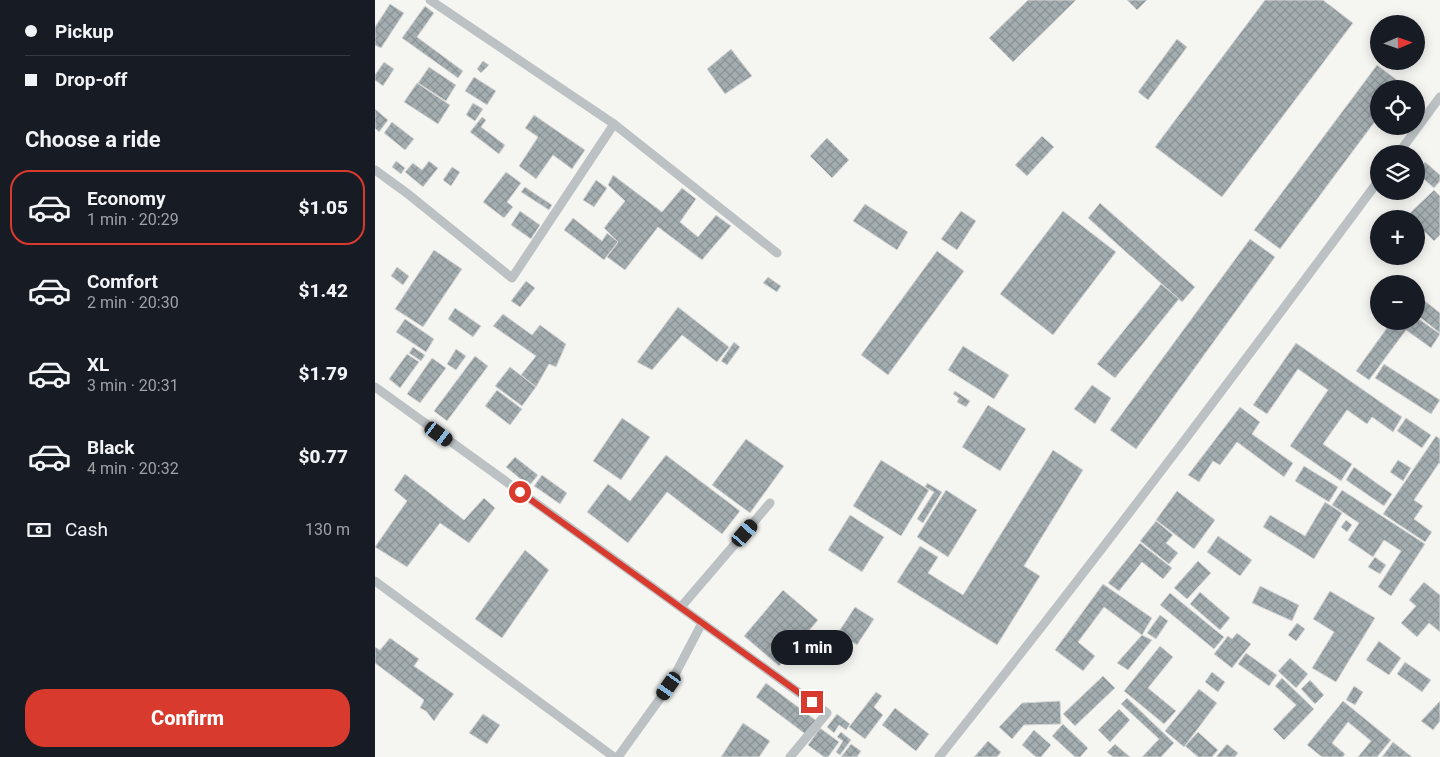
<!DOCTYPE html>
<meta charset="utf-8">
<style>
body{margin:0;font-family:Roboto,sans-serif;background:#242831;color:#f1f3f6;height:100vh;display:flex;flex-direction:column;font-size:19px;white-space:nowrap}
*{box-sizing:border-box;margin:0}
p{font-size:16px;color:#9ea1a6}
.icon{flex:none;width:28px;height:28px;fill:none;stroke:currentColor;stroke-width:2;stroke-linecap:round;stroke-linejoin:round}
.map{position:relative;flex:1;overflow:hidden}
.details{display:flex;flex-direction:column;background:#171b24;width:375px}
.details>*{flex:none}
.top-card{display:grid;align-content:center;height:110px;padding:0 25px;background:#171b24}
.needle{width:32px;rotate:88deg}
.tools{position:absolute;left:995px;top:15px;display:grid;gap:10px}
.tools a{display:grid;place-items:center;width:55px;height:55px;border-radius:50%;background:#171b24;box-shadow:0 2px 12px #0003;font-size:25px}
.end{position:absolute;width:22px;height:22px;margin:-11px;border:6px solid #d93a2e;background:#fff;box-shadow:0 0 0 2px #fff}
.from{border-radius:50%}
.bubble{position:absolute;height:35px;border-radius:18px;background:#171b24;box-shadow:0 2px 12px #0003;font-size:16px;font-weight:800;line-height:35px;text-align:center}
.car{position:absolute;width:15px;height:30px;margin:-15px -8px;border-radius:6px;box-shadow:0 0 4px 1px #0007;background:linear-gradient(#222 24%,#8ab4d8 0 40%,#222 0 76%,#8ab4d8 0 86%,#222 0)}
.top-card b{display:flex;align-items:center;gap:18px;height:48px;font-size:19px}
.top-card b+b{border-top:1px solid #363941}
.top-card i{width:12px;height:12px;background:#f1f3f6}
ul{padding:0;list-style:none}
li{display:flex;align-items:center;gap:15px;height:75px;margin:0 10px 8px;padding:0 15px;border:2px solid transparent;border-radius:20px}
li div{flex:1}
li b{display:block;font-size:19px}
li em{font-style:normal;font-weight:800}
li.selected{border-color:#d93a2e}
li>.icon{width:45px;height:45px;stroke-width:1.5}
h2{padding:0 25px;font-size:22px;line-height:60px}
.pay{display:flex;align-items:center;gap:12px;height:55px;padding:0 25px;font-size:19px}
.pay p{margin-inline-start:auto}
.primary-button{display:flex;gap:10px;margin-top:auto;padding:10px 25px}
.primary-button a{flex:1;height:58px;border-radius:20px;background:#d93a2e;color:#fff;font-size:20px;font-weight:800;line-height:58px;text-align:center}
main{display:flex;flex:1;min-height:0}
.map>svg:first-child{display:block}
.building{fill:url(#building-cross-hatch);stroke:#d7d6d5}
.lines{fill:none;stroke-linecap:round;stroke-linejoin:round}
.minor{stroke:#bcc2c4;stroke-width:9}
.route{stroke:#d93a2e;stroke-width:6}
</style>
<main>
<section class="details">
<div class="top-card">
<b><i class="from"></i>Pickup</b>
<b><i></i>Drop-off</b>
</div>
<h2>Choose a ride</h2>
<ul>
<li class="selected"><svg class="icon" aria-label="car" viewBox="0 0 24 24"><path d="M5 17H2v-5l4-1 3-4h7l3 4 3 1v5h-3M9 17h6M6 11h13"/><circle cx="7" cy="17" r="2"/><circle cx="17" cy="17" r="2"/></svg><div><b>Economy</b><p>1 min · 20:29</p></div><em>$1.05</em></li>
<li><svg class="icon" aria-label="car" viewBox="0 0 24 24"><path d="M5 17H2v-5l4-1 3-4h7l3 4 3 1v5h-3M9 17h6M6 11h13"/><circle cx="7" cy="17" r="2"/><circle cx="17" cy="17" r="2"/></svg><div><b>Comfort</b><p>2 min · 20:30</p></div><em>$1.42</em></li>
<li><svg class="icon" aria-label="car" viewBox="0 0 24 24"><path d="M5 17H2v-5l4-1 3-4h7l3 4 3 1v5h-3M9 17h6M6 11h13"/><circle cx="7" cy="17" r="2"/><circle cx="17" cy="17" r="2"/></svg><div><b>XL</b><p>3 min · 20:31</p></div><em>$1.79</em></li>
<li><svg class="icon" aria-label="car" viewBox="0 0 24 24"><path d="M5 17H2v-5l4-1 3-4h7l3 4 3 1v5h-3M9 17h6M6 11h13"/><circle cx="7" cy="17" r="2"/><circle cx="17" cy="17" r="2"/></svg><div><b>Black</b><p>4 min · 20:32</p></div><em>$0.77</em></li>
</ul>
<div class="pay"><svg class="icon" aria-label="cash" viewBox="0 0 24 24"><path d="M3 7h18v10H3z"/><circle cx="12" cy="12" r="2"/></svg>Cash<p>130 m</p></div>
<div class="primary-button"><a>Confirm</a></div>
</section>
<div class="map">
<svg width="1065" height="757" viewBox="0 0 1065 757">
<defs>
<pattern id="building-cross-hatch" width="8" height="8" patternUnits="userSpaceOnUse" patternTransform="scale(1.25)"><rect width="8" height="8" fill="#a4aeb1"/><path d="M0 0l8 8M0 8l8-8" fill="none" stroke="#899395"/></pattern>
</defs>
<rect width="100%" height="100%" fill="#f5f5f2"/>
<!-- building -->
<g class="building">
<polygon points="653,0 701,0 638,62 614,38"/>
<polygon points="752,0 772,0 762,10"/>
<polygon points="890,0 948,0 978,23 847,197 780,147"/>
<polygon points="15,4 29,13 6,48 0,45 0,27"/>
<polygon points="50,6 59,13 42,37 88,71 83,78 27,38"/>
<polygon points="802,39 812,47 773,100 763,92"/>
<polygon points="356,49 377,76 350,94 332,69"/>
<polygon points="108,61 114,65 106,73 102,69"/>
<polygon points="9,62 19,69 8,86 0,80 0,75"/>
<polygon points="1002,65 1027,84 1024,89 1004,89 1004,116 905,249 879,230"/>
<polygon points="54,67 81,85 71,101 43,83"/>
<polygon points="99,77 121,91 112,105 90,91"/>
<polygon points="42,83 75,105 63,124 29,102"/>
<polygon points="98,103 108,109 100,121 91,115"/>
<polygon points="0,109 13,120 4,132 0,128"/>
<polygon points="159,115 210,150 197,169 178,155 161,179 144,166 163,137 150,128"/>
<polygon points="107,117 111,120 106,127 130,145 124,154 95,132"/>
<polygon points="17,122 39,139 30,150 9,133"/>
<polygon points="667,136 679,147 652,176 640,165"/>
<polygon points="452,138 474,160 457,178 435,156"/>
<polygon points="21,161 30,168 26,174 17,167"/>
<polygon points="54,161 63,168 48,187 30,172 38,163 47,170"/>
<polygon points="1050,162 1065,175 1065,181 1059,188 1042,173"/>
<polygon points="77,167 85,172 76,186 68,180"/>
<polygon points="131,172 146,183 132,202 138,207 129,218 108,202"/>
<polygon points="238,175 287,212 307,188 321,199 305,222 323,237 341,215 356,226 327,260 283,227 250,270 232,257 243,242 229,228 250,201 233,185"/>
<polygon points="221,180 232,188 219,207 208,200"/>
<polygon points="150,187 177,205 174,210 146,192"/>
<polygon points="1059,190 1065,196 1065,235 1059,241 1041,223 1041,219 1037,219 1033,215"/>
<polygon points="725,203 820,287 807,302 713,218"/>
<polygon points="490,204 533,232 522,250 478,221"/>
<polygon points="145,211 165,225 156,239 136,225"/>
<polygon points="586,211 601,221 582,250 566,239"/>
<polygon points="688,211 741,252 678,335 625,294"/>
<polygon points="198,218 227,241 232,233 243,242 229,260 189,230"/>
<polygon points="875,239 900,257 761,449 735,430"/>
<polygon points="59,250 87,269 48,327 20,309"/>
<polygon points="562,251 589,271 513,375 486,355"/>
<polygon points="22,267 34,276 28,285 16,276"/>
<polygon points="393,277 406,286 402,292 388,283"/>
<polygon points="151,281 160,288 145,307 136,301"/>
<polygon points="786,284 804,299 740,378 722,364"/>
<polygon points="1041,294 1065,313 1065,333 1041,314"/>
<polygon points="303,307 354,347 342,362 307,335 277,370 262,362"/>
<polygon points="80,308 106,326 98,337 73,319"/>
<polygon points="128,314 157,335 165,325 191,344 181,367 174,364 161,387 146,375 161,356 118,326"/>
<polygon points="1041,317 1065,334 1056,348 1031,330 994,380 981,371 1017,321 1041,321"/>
<polygon points="30,319 59,339 51,352 21,332"/>
<polygon points="359,342 365,347 352,365 346,361"/>
<polygon points="921,343 1027,417 1018,432 997,417 992,424 972,410 948,444 977,464 966,481 915,446 953,390 923,369 892,414 878,405"/>
<polygon points="588,346 634,375 619,399 573,370"/>
<polygon points="38,347 50,355 46,361 34,353"/>
<polygon points="81,349 91,356 81,370 72,364"/>
<polygon points="32,354 44,362 25,388 14,379"/>
<polygon points="100,356 113,366 72,421 59,411"/>
<polygon points="57,358 71,368 45,403 32,394"/>
<polygon points="1009,364 1065,400 1056,414 1000,378"/>
<polygon points="135,367 161,387 147,406 120,386"/>
<polygon points="717,385 736,398 720,424 699,409"/>
<polygon points="122,390 147,409 135,425 110,406"/>
<polygon points="580,391 595,401 591,407 582,402 584,398 578,394"/>
<polygon points="613,405 651,429 625,471 587,447"/>
<polygon points="865,407 885,422 877,434 918,463 909,477 862,442 845,465 838,461 824,482 813,475"/>
<polygon points="247,418 275,437 246,480 218,461"/>
<polygon points="1031,418 1056,435 1047,448 1022,431"/>
<polygon points="1061,436 1065,439 1065,464 1064,463 1039,500 1048,506 1039,519 1057,532 1050,542 1008,514"/>
<polygon points="371,439 409,466 375,513 337,485"/>
<polygon points="678,450 708,470 649,566 665,576 622,645 522,582 545,546 563,557 553,573 588,595"/>
<polygon points="291,455 365,511 347,534 292,492 253,543 212,512 233,484 255,501"/>
<polygon points="140,457 163,475 154,486 131,467"/>
<polygon points="506,460 554,490 526,536 478,506"/>
<polygon points="1023,460 1036,468 1028,481 1015,472"/>
<polygon points="929,466 963,487 954,502 920,481"/>
<polygon points="979,467 1017,494 1009,506 971,480"/>
<polygon points="30,474 89,520 109,498 120,508 94,543 65,523 32,567 0,547 32,501 19,490"/>
<polygon points="167,475 192,493 185,504 159,486"/>
<polygon points="552,483 567,492 548,523 542,519 559,492 550,487"/>
<polygon points="571,490 602,510 573,557 542,537"/>
<polygon points="967,490 1050,544 1016,596 1003,587 1026,551 1009,540 998,557 973,540 984,523 957,505"/>
<polygon points="802,491 840,520 819,549 781,520"/>
<polygon points="950,502 967,513 939,559 888,527 895,515 930,536"/>
<polygon points="475,515 509,537 487,572 453,550"/>
<polygon points="971,520 977,525 972,532 966,527"/>
<polygon points="781,521 798,535 791,543 803,553 794,564 765,541"/>
<polygon points="843,536 877,560 865,576 832,552"/>
<polygon points="765,543 797,568 788,579 767,562 744,591 733,583"/>
<polygon points="150,550 174,570 127,638 100,619"/>
<polygon points="1000,557 1011,565 1005,574 993,567"/>
<polygon points="823,561 836,573 812,599 799,588"/>
<polygon points="1049,582 1065,595 1065,632 1054,623 1042,637 1026,623 1041,606 1034,600"/>
<polygon points="728,584 777,618 767,635 729,607 703,642 720,656 708,671 680,650"/>
<polygon points="885,586 924,605 917,621 877,603"/>
<polygon points="408,590 443,620 404,666 369,636"/>
<polygon points="955,591 1000,618 961,682 937,668 959,632 938,619"/>
<polygon points="825,592 855,618 845,630 815,604"/>
<polygon points="795,593 849,637 839,649 785,605"/>
<polygon points="480,607 499,619 482,645 463,633"/>
<polygon points="785,615 793,621 781,639 772,633"/>
<polygon points="922,623 930,629 921,641 913,635"/>
<polygon points="862,633 876,644 857,668 839,654 853,636 857,639"/>
<polygon points="767,635 777,640 753,670 742,663"/>
<polygon points="15,638 44,659 39,666 79,694 65,712 59,721 51,711 45,708 49,700 0,663 0,647 5,650"/>
<polygon points="1004,641 1026,658 1014,675 991,660"/>
<polygon points="785,646 798,657 773,688 801,711 789,724 749,691"/>
<polygon points="871,653 902,675 894,686 863,664"/>
<polygon points="915,658 933,674 921,688 903,671"/>
<polygon points="1030,662 1056,680 1047,692 1022,674"/>
<polygon points="837,672 850,682 843,692 830,682"/>
<polygon points="728,676 740,688 700,726 688,714"/>
<polygon points="907,678 939,709 909,740 898,729 921,705 900,686"/>
<polygon points="935,680 949,695 940,704 926,689"/>
<polygon points="391,683 443,722 433,736 381,697"/>
<polygon points="979,686 988,692 980,705 971,700"/>
<polygon points="824,689 842,703 809,747 790,731"/>
<polygon points="501,692 507,696 499,707 508,715 490,739 474,727"/>
<polygon points="752,698 799,743 786,757 767,757 784,739 746,704"/>
<polygon points="685,701 686,724 649,725 637,739 624,727 647,703"/>
<polygon points="968,701 1016,740 1002,757 983,757 996,741 973,722 957,743 970,754 968,757 947,757 932,745"/>
<polygon points="1065,701 1065,721 1058,730 1046,721"/>
<polygon points="520,708 554,734 541,751 507,725"/>
<polygon points="744,709 755,720 735,742 723,730"/>
<polygon points="108,714 125,725 112,744 94,733"/>
<polygon points="462,714 475,724 471,730 464,725 459,733 452,727"/>
<polygon points="368,723 395,741 384,757 346,757"/>
<polygon points="688,724 713,748 705,757 700,757 677,736"/>
<polygon points="445,728 464,742 453,757 449,757 433,745"/>
<polygon points="659,730 676,745 666,757 661,757 647,745"/>
<polygon points="466,732 476,740 465,755 461,752 468,741 462,737"/>
<polygon points="823,732 843,750 837,757 823,757 810,746"/>
<polygon points="613,741 626,752 622,757 599,757"/>
<polygon points="1018,742 1037,757 1007,757"/>
<polygon points="476,744 486,751 482,757 466,757"/>
<polygon points="740,744 755,757 738,757 732,752"/>
<polygon points="852,744 863,753 860,757 841,757"/>
</g>
<g class="lines">
<!-- minor -->
<g class="minor">
<polyline points="55,0 239,124 402,253"/>
<polyline points="1023,154 1065,97"/>
<polyline points="0,170 33,194 137,278 239,124"/>
<polyline points="0,387 452,713 415,757"/>
<polyline points="0,581 239,757"/>
<polyline points="306,607 395,503"/>
<polyline points="243,757 294,686 327,623"/>
<path d="M564,757C715,568 860,374 1004,180"/>
</g>
</g>
<g class="lines">
<!-- route -->
<polyline class="route" points="145,492 437,702"/>
</g>
</svg>
<div class="tools">
<a><svg class="needle" viewBox="-14 -14 28 28"><path d="M0-13l5 13h-10z" fill="#e53935"/><path d="M0 13l5-13h-10z" fill="#9ea1a6"/></svg></a>
<a><svg class="icon" aria-label="locate" viewBox="0 0 24 24"><circle cx="12" cy="12" r="6"/><path d="M12 2v4M12 18v4M2 12h4M18 12h4"/></svg></a>
<a><svg class="icon" aria-label="layers" viewBox="0 0 24 24"><path d="M12 4l9 5-9 5-9-5zM3 14l9 5 9-5"/></svg></a>
<a>+</a>
<a>−</a>
</div>
<i class="end from" style="left:145px;top:492px"></i>
<i class="end" style="left:437px;top:702px"></i>
<div class="bubble" style="left:396px;top:630px;width:82px">1 min</div>
<i class="car" style="left:64px;top:434px;rotate:126deg"></i>
<i class="car" style="left:370px;top:533px;rotate:41deg"></i>
<i class="car" style="left:294px;top:686px;rotate:215deg"></i>
</div>
</main>
